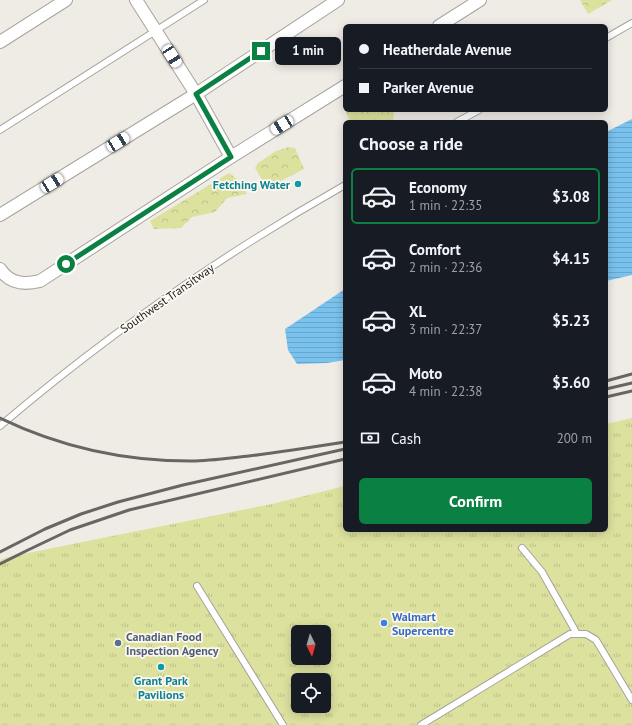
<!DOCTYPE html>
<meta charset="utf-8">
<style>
body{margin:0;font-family:"PT Sans",sans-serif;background:#242831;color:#f1f3f6;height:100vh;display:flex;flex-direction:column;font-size:15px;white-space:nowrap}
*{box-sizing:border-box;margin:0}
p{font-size:13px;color:#9ea1a6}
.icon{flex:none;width:22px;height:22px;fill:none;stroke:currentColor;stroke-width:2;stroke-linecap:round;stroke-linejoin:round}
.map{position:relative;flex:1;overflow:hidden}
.details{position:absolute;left:343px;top:120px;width:265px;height:412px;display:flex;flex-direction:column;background:#171b24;border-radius:6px;box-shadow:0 2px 10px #0003}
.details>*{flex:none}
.top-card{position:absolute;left:343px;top:24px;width:265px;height:88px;border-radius:6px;box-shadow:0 2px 10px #0003;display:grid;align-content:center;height:88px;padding:0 16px;background:#171b24}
.needle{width:26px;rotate:175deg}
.fabs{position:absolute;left:291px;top:625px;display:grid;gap:8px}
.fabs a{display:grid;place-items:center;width:40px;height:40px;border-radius:6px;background:#171b24;box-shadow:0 2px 10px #0003;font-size:20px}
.end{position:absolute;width:18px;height:18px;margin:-9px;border:5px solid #0b8043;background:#fff;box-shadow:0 0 0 2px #fff}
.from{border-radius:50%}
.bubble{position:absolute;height:28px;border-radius:6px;background:#171b24;box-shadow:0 2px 10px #0003;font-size:13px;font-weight:700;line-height:28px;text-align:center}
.car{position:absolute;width:12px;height:24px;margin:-12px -6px;border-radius:5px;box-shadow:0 0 3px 1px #0007;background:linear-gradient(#fff 24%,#345 0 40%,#fff 0 76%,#345 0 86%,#fff 0)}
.top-card b{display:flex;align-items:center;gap:14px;height:38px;font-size:15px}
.top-card b+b{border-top:1px solid #363941}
.top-card i{width:10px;height:10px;background:#f1f3f6}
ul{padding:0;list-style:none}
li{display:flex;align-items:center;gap:12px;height:56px;margin:0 8px 6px;padding:0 8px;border:2px solid transparent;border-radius:6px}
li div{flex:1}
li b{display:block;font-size:15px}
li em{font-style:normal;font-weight:700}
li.on{border-color:#0b8043}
li>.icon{width:36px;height:36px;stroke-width:1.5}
h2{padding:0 16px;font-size:18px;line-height:48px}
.pay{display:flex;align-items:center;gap:10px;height:44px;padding:0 16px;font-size:15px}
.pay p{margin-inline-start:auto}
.cta{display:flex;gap:8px;margin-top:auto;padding:8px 16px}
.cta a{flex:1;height:46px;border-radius:6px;background:#0b8043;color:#fff;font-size:16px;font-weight:700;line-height:46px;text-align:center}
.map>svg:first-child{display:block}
.grass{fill:url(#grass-tufts);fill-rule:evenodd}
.forest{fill:url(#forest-crowns)}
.water{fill:url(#water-rules)}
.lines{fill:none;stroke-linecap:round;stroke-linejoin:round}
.service-casing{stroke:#a7a39e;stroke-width:8}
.minor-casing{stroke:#a7a39e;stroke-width:14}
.service{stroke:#fff;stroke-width:6}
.minor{stroke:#fff;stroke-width:12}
.rail{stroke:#686562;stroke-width:3}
.route{stroke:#0b8043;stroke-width:5}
.culture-dot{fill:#0f9aa8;stroke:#fcf8f2;stroke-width:1.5}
.shop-dot{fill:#3f7fe0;stroke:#fcf8f2;stroke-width:1.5}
.service-dot{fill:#5c6f8a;stroke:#fcf8f2;stroke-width:1.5}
.labels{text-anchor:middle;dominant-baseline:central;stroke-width:3.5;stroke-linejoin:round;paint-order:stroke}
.culture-label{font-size:12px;font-weight:bold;fill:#0d838f;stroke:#fcf8f2;text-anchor:end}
.street-label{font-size:12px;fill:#1d1c1a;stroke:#fcf8f2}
.shop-label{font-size:12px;font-weight:bold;fill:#366cbe;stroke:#fcf8f2;text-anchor:start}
.service-label{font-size:12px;font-weight:bold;fill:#4e5e75;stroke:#fcf8f2;text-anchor:start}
</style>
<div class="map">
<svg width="632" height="725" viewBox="0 0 632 725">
<defs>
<pattern id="grass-tufts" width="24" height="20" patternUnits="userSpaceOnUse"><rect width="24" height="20" fill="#dde19e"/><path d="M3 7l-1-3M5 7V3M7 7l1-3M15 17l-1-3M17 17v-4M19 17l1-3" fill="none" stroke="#bdc088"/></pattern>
<pattern id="forest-crowns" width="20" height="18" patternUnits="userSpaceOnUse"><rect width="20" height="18" fill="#dde19e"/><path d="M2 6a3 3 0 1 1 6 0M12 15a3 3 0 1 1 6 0" fill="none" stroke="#bdc088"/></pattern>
<pattern id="water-rules" width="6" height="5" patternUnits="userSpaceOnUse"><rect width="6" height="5" fill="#7ac2ee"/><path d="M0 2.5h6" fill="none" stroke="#69a6cc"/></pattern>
</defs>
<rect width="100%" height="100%" fill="#efebe5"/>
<!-- grass -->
<path class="grass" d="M632,418V725H0V560L8,557L272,504L345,486V530H606V424ZM298,632H324V658H298ZM298,680H324V706H298Z"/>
<!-- forest -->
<g class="forest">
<polygon points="580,0 612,0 588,14"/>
<polygon points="346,110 394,110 393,122 350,122 347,115"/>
<polygon points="289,147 295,148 304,169 267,188 255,168 258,163 276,151"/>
<polygon points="229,173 237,179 247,194 227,198 215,212 192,217 181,228 154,229 150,221"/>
</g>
<!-- water -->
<g class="water">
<polygon points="632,119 632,275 606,281 606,132"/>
<polygon points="345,289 345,360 327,363 297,364 288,350 285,329"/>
</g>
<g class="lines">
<defs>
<g id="service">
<polyline points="606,38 632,23"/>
<polyline points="457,122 479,110"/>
<polyline points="0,130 204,0"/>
<path d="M0,426C107,335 223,254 345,185"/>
<polyline points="522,548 542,572 577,634"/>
<polyline points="197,586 283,725"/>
<polyline points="421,725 570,634 586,634 596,640 632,700"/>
</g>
<g id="minor">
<polyline points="136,0 196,94 231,157"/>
<polyline points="439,26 480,0"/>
<polyline points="0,42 66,0"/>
<polyline points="0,215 196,94 338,0"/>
<path d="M0,269C10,284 24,285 40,281L231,157L345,86"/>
</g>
</defs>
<!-- service casing -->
<use href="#service" class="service-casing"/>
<!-- minor casing -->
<use href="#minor" class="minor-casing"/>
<!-- service -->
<use href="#service" class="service"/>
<!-- minor -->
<use href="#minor" class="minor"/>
<!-- rail -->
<g class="rail">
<polyline points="606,381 632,374"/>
<polyline points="606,389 632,383"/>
<polyline points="606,397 632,391"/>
<path d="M0,418C60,447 125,461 191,461C210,461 230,458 249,456C281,452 313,447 345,442"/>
<polyline points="0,552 45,529 81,514 118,502 183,485 345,449"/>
<polyline points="0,564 28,550 70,530 129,510 345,459"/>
</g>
</g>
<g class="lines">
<!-- route -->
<polyline class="route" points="66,264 231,157 196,94 261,51"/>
</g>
<!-- markers -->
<g class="culture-dot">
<circle cx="298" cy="184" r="4"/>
<circle cx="161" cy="667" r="4"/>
</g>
<circle class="shop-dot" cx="384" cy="623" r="4"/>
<circle class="service-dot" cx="118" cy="643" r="4"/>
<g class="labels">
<!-- culture labels -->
<g class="culture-label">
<text x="290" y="184">Fetching Water</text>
<text x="161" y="680" text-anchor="middle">Grant Park<tspan x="161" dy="14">Pavilions</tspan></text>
</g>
<!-- street labels -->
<g class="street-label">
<text transform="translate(167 298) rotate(-35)">Southwest Transitway</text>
</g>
<!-- shop labels -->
<g class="shop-label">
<text x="392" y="616">Walmart<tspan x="392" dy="14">Supercentre</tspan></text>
</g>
<!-- service labels -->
<g class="service-label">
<text x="126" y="636">Canadian Food<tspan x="126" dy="14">Inspection Agency</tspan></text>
</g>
</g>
</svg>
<div class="fabs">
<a><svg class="needle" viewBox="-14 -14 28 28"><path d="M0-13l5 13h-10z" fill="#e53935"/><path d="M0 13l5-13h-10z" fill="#9ea1a6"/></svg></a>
<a><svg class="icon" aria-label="locate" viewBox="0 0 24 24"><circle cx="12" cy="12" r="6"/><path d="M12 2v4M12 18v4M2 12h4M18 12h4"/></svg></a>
</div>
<i class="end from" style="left:66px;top:264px"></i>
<i class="end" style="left:261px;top:51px"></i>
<div class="bubble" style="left:275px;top:37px;width:66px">1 min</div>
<i class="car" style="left:172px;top:56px;rotate:147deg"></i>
<i class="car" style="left:282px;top:125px;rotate:238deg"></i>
<i class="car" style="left:118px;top:142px;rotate:58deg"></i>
<i class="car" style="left:52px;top:183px;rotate:58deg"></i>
<div class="top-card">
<b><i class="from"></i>Heatherdale Avenue</b>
<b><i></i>Parker Avenue</b>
</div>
<section class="details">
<h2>Choose a ride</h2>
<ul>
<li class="on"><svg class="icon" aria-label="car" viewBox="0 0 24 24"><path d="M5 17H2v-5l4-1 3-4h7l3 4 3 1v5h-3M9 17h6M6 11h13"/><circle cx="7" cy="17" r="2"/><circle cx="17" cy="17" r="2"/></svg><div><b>Economy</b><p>1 min · 22:35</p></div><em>$3.08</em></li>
<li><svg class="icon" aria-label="car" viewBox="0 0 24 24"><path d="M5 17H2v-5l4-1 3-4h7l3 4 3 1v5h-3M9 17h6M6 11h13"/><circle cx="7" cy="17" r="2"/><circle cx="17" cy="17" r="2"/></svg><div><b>Comfort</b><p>2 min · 22:36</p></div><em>$4.15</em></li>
<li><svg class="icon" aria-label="car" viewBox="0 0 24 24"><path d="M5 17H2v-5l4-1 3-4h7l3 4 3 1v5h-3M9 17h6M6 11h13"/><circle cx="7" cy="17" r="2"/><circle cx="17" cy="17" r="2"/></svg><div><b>XL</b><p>3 min · 22:37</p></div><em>$5.23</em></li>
<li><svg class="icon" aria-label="car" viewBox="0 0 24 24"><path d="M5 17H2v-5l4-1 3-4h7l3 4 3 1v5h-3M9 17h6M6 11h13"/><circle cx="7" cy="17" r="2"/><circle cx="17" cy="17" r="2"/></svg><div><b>Moto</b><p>4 min · 22:38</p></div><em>$5.60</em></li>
</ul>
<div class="pay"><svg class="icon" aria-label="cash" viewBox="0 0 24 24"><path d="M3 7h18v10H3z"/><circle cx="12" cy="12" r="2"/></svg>Cash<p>200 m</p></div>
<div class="cta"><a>Confirm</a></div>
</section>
</div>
